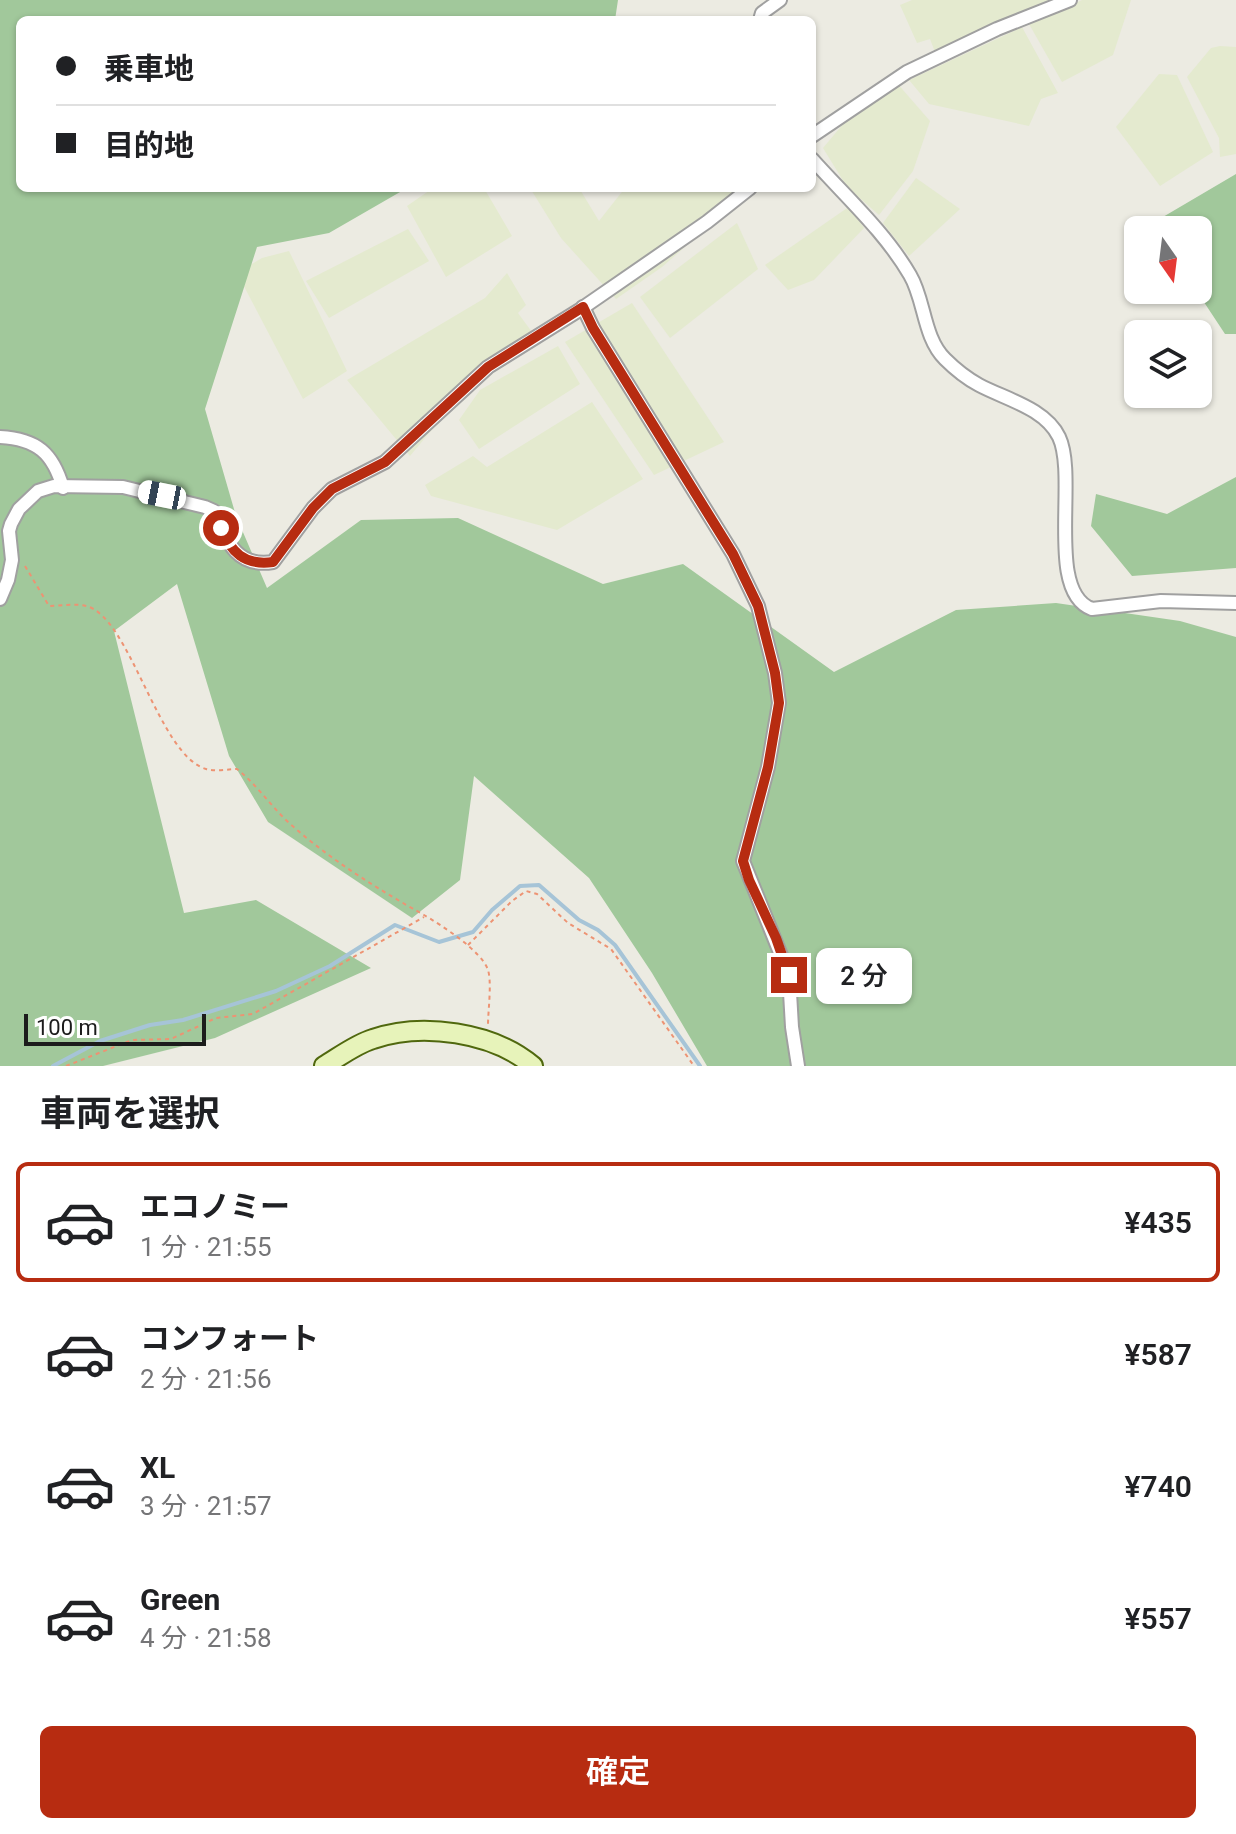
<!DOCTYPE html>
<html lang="ja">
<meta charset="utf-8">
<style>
body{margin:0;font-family:Roboto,"Noto Sans JP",sans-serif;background:#f2f2f2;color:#202124;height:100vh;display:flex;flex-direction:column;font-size:30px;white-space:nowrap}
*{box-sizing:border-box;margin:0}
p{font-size:26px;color:#757577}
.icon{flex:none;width:44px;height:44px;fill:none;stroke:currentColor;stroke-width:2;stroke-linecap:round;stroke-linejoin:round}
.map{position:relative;height:1066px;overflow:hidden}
.details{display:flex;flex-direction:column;background:#fff;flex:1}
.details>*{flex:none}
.guide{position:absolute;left:16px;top:16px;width:800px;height:176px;border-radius:12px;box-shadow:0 2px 6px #0004;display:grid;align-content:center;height:176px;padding:0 40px;background:#fff}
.needle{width:52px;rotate:166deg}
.fabs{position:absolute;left:1124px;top:216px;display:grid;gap:16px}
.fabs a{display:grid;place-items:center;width:88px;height:88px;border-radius:12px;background:#fff;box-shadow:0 2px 6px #0004;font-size:40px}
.scale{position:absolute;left:24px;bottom:20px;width:182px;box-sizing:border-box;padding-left:8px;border:4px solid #1c1c1c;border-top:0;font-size:22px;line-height:28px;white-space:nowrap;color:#1c1c1c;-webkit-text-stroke:6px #fff;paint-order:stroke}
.end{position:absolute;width:36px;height:36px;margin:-18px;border:10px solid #b72c11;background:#fff;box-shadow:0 0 0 4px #fff}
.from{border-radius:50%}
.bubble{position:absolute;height:56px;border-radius:12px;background:#fff;box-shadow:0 2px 6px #0004;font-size:26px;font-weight:600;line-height:56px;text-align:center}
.car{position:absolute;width:24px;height:48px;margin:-24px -12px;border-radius:10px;box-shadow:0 0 6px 2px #0007;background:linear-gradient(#fff 24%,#345 0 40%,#fff 0 76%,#345 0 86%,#fff 0)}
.guide b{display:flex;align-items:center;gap:28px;height:76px;font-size:30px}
.guide b+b{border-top:2px solid #e0e0e0}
.guide i{width:20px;height:20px;background:#202124}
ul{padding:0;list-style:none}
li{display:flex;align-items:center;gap:24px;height:120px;margin:0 16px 12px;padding:0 24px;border:4px solid transparent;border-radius:12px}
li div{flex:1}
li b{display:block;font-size:30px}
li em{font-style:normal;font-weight:600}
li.current{border-color:#b72c11}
li>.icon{width:72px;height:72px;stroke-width:1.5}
h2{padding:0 40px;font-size:36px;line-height:96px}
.primary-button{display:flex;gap:16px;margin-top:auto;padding:16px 40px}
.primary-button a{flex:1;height:92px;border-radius:12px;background:#b72c11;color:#fff;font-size:32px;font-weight:600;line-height:92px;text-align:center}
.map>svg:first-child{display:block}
.farmland{fill:#e4eacf}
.forest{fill:#a1c89b}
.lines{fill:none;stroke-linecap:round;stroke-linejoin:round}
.stream{stroke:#a6c4d7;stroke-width:4}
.minor-casing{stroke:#a0a0a0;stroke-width:16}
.secondary-casing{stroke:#50680e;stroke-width:22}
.path{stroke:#ed9373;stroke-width:2;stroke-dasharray:4 4;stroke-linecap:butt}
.minor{stroke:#fff;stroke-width:12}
.secondary{stroke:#e7f3ba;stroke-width:18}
.route{stroke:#b72c11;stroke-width:10}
</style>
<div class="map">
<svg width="1236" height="1066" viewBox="0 0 1236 1066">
<rect width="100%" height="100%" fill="#ecebe2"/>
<!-- farmland -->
<g class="farmland">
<polygon points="912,0 1049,0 935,52 930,39 917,43 900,5"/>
<polygon points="1082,0 1131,0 1113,55 1062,82 1029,24"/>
<polygon points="1022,27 1058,93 1041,99 1029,126 929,104 909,80"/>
<polygon points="1220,46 1236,47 1236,154 1220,157 1219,138 1187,77 1211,48"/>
<polygon points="1159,74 1177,75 1213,152 1160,186 1116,127"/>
<polygon points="896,82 930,121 913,171 879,215 847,187 823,148 849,117"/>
<polygon points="916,178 960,209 909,256 883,223"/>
<polygon points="433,188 484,188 512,236 446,277 407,206"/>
<polygon points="530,188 579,188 599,221 625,188 752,188 662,267 616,299 561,238"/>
<polygon points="850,206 864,228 814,280 788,290 765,265"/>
<polygon points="737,223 758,269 670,338 640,297"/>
<polygon points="408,229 429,261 329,318 306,281"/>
<polygon points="289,251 347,371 303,399 237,273 262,258"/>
<polygon points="507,273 526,305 518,313 540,343 471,383 410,456 347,380 485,298"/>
<polygon points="632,303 724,442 654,475 565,342"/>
<polygon points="558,346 580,384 479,449 459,420 480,390"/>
<polygon points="592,402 643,479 557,530 431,496 425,485 473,456 487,467"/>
</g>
<!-- forest -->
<g class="forest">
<polygon points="0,0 618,0 615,20 20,20 20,188 407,188 329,233 257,247 205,409 236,516 267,588 361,520 458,518 603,584 683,564 834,672 956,610 1056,603 1180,621 1236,637 1236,1066 707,1066 652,973 589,878 474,776 460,880 412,918 268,822 229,756 177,584 114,631 184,913 256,900 371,968 215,1038 103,1066 0,1066"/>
<polygon points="1236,174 1236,334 1225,334 1196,290 1198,290 1198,230 1155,230 1151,224"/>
<polygon points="1236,477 1236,568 1132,576 1091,526 1096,494 1167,514"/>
</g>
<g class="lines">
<!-- stream -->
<polyline class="stream" points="53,1066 100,1041 150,1025 183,1020 276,991 330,966 395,925 439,942 473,932 492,910 520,886 539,885 579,920 598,930 615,945 700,1066"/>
<defs>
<g id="minor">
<polyline points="760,20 762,13 780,0"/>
<polyline points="812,136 907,72 997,29 1070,0"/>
<path d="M812,159C845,196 885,232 910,275C925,300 923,337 945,359C955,369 966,378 979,385C1005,399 1045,408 1059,437C1078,477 1045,592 1092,609L1161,601L1236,603"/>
<polyline points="583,307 593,328 733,554 758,606 775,673 779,703 768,767 743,861 789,975 792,1027 798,1066"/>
<path d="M0,437C37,439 53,453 63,488"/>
<path d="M0,599L8,580L12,560L9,531L11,524L19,509L38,491L54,486L123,487L205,507L214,511C226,539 235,568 273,562L313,508L332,489L385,462L488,367L581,309L707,222L750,188"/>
</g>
<path id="secondary" d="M324,1066C339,1057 356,1044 373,1039C422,1022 493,1032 533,1066"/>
</defs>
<!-- minor casing -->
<use href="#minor" class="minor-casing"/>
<!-- secondary casing -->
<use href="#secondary" class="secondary-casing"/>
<!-- path -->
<g class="path">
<path d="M25,566L49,606C60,606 75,603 86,606C130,616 158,755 206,769C215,772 228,769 237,769C257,785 270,805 288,822C329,859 376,888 424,915C441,925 482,951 488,970C492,983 488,1011 488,1025"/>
<polyline points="468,945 512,901 526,891 537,894 568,923 611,949 694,1066"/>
<polyline points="66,1066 132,1040 171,1039 216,1018 253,1014 424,917"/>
</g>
<!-- minor -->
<use href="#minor" class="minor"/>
<!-- secondary -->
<use href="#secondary" class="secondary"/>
</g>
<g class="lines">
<!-- route -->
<path class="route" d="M221,528C231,552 244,566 273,562L313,508L332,489L385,462L488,367L583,307L593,328L733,554L758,606L775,673L779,703L768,767L743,861L749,880L776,938L789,975"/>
</g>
</svg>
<div class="fabs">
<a><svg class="needle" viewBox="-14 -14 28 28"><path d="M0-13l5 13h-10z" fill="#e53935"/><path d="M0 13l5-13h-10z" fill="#757577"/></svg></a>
<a><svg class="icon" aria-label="layers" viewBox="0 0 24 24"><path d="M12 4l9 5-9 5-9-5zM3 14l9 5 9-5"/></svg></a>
</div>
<div class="scale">100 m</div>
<i class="end from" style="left:221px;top:528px"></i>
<i class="end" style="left:789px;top:975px"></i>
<div class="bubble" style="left:816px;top:948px;width:96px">2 分</div>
<i class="car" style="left:162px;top:495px;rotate:281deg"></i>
<div class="guide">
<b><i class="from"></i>乗車地</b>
<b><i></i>目的地</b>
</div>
</div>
<section class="details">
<h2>車両を選択</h2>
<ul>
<li class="current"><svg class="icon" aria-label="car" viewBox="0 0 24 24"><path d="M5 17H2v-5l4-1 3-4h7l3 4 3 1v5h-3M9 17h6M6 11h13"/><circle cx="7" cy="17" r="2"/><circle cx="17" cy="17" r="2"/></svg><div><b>エコノミー</b><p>1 分 · 21:55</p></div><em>¥435</em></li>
<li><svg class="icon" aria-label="car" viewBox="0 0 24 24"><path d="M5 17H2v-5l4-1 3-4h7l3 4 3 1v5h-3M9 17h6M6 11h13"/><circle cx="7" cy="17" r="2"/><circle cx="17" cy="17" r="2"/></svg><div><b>コンフォート</b><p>2 分 · 21:56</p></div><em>¥587</em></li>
<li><svg class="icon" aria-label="car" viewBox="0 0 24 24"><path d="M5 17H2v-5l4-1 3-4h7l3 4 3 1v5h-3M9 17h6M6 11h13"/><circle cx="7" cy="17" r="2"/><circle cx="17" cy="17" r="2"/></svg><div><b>XL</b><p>3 分 · 21:57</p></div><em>¥740</em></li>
<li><svg class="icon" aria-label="car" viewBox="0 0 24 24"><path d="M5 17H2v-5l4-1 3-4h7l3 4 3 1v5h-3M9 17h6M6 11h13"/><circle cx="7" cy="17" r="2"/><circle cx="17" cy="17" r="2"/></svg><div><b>Green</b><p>4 分 · 21:58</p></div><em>¥557</em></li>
</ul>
<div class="primary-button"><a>確定</a></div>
</section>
